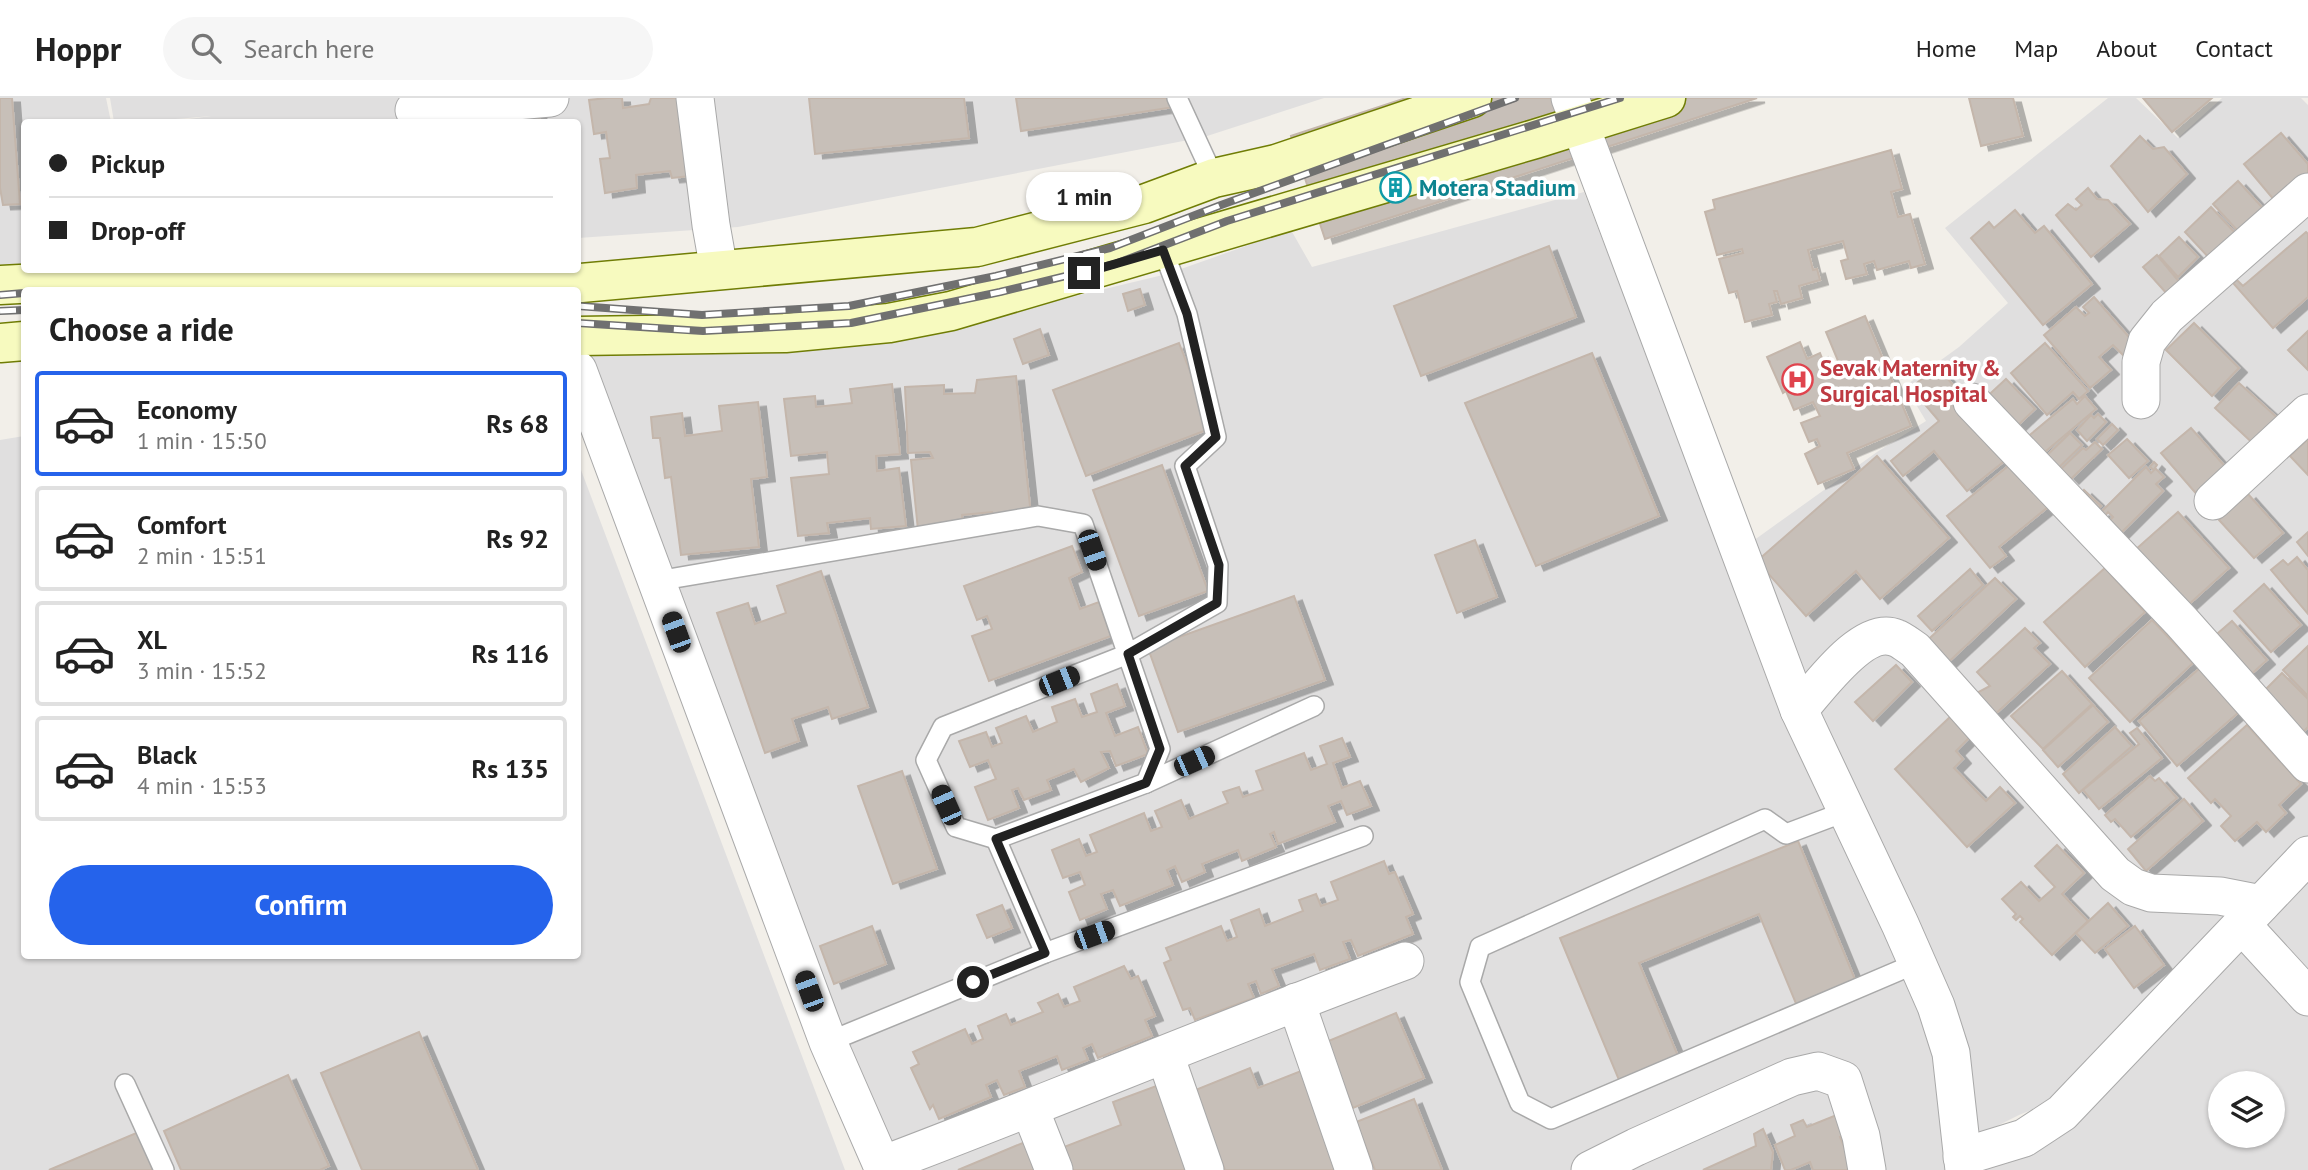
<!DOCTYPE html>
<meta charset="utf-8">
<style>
body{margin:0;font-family:"PT Sans",sans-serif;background:#f6f6f6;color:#222;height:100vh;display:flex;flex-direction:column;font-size:26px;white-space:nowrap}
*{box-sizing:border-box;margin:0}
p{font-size:23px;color:#767676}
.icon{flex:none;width:38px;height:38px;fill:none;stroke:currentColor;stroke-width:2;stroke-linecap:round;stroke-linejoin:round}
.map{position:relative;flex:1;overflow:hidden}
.side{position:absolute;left:21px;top:189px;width:560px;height:672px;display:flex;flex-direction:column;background:#fff;border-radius:7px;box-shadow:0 2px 5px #0004}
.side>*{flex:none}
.hud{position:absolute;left:21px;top:21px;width:560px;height:154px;border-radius:7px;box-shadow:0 2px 5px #0004;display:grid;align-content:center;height:154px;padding:0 28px;background:#fff}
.controls{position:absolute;left:2208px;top:973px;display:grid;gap:14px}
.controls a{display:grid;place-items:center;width:77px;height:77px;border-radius:50%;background:#fff;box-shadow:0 2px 5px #0004;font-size:35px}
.end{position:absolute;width:32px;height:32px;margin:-16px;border:9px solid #222;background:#fff;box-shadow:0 0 0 4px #fff}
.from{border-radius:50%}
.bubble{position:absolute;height:49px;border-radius:24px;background:#fff;box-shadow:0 2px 5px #0004;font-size:23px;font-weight:800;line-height:49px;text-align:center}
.car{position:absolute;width:21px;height:42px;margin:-21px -10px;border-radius:9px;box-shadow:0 0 5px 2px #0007;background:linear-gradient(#222 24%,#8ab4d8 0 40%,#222 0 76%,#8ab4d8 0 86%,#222 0)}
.hud b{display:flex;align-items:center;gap:24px;height:66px;font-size:26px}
.hud b+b{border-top:2px solid #e0e0e0}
.hud i{width:18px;height:18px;background:#222}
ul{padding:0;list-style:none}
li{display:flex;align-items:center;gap:21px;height:105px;margin:0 14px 10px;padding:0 14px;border:4px solid #e0e0e0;border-radius:7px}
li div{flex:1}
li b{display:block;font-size:26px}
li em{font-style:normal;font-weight:800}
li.on{border-color:#2563eb}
li>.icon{width:63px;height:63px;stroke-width:1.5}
h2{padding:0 28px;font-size:32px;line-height:84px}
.action{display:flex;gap:14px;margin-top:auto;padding:14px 28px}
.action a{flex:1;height:80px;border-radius:42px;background:#2563eb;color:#fff;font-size:28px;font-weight:800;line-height:80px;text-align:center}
header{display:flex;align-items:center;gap:42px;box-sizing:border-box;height:98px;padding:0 35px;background:#fff;border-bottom:2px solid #e0e0e0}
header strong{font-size:33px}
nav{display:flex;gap:38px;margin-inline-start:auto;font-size:24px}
.search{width:490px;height:63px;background:#f6f6f6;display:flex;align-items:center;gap:18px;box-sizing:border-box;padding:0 24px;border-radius:38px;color:#767676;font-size:26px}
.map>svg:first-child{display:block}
.residential{fill:#e0dfdf;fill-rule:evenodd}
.building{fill:#c7bfb8;stroke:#c4b6ab;stroke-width:2;filter:url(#shadow)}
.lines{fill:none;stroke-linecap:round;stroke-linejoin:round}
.lane-casing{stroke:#a9a9a9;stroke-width:22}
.street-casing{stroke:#a9a9a9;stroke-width:39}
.secondary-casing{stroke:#707d05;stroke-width:41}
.lane{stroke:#fff;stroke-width:19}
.street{stroke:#fff;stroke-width:37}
.secondary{stroke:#f7fabf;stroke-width:38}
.rail-casing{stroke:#707070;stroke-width:8}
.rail{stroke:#fff;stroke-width:5;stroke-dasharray:16;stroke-linecap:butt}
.route{stroke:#222;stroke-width:9}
.labels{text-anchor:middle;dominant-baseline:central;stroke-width:7;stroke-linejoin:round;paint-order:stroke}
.culture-label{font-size:23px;font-weight:bold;fill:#0d838f;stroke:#fff;text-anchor:start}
.health-label{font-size:23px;font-weight:bold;fill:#be3a42;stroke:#fff;text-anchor:start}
</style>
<header>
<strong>Hoppr</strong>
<div class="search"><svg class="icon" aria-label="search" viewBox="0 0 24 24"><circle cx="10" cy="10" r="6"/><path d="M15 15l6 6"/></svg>Search here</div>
<nav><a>Home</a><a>Map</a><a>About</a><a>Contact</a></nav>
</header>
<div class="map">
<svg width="2308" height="1072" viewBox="0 0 2308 1072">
<defs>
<filter id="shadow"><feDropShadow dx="8" dy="4.5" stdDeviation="0" flood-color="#0004"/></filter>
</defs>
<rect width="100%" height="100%" fill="#f2efe9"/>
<!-- residential -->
<g class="residential">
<polygon points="0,0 106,0 111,24 24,24 24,172 0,174"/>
<polygon points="110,0 1324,0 1204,39 738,129 578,140 578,24 167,24 211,18 141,24 114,24"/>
<polygon points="2108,0 2136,0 2178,40 2222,0 2301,0 2308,7 2308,749 2065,998 2019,1017 1979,1037 1965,947 1746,448 1877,354 1926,323 1905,288 1959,249 2008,205 1945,130"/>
<polygon points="1584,94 1787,620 1927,920 1952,1072 892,1072 586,254 1034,208 1167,176 1291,132 1312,169"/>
<polygon points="24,338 24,858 578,858 578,364 845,1072 0,1072 0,342"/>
<path d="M2308,779V1072H1976ZM2221,985H2273V1038H2221Z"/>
</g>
<!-- building -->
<g class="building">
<polygon points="0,0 12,0 20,106 3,107 0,90"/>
<polygon points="607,0 622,0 623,10 649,6 651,0 680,0 690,78 672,80 670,73 636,77 637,90 605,95 600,61 610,60 606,34 594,36 589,2"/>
<polygon points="809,0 964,0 969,40 815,56"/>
<polygon points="1016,0 1173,0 1174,9 1021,33"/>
<polygon points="1406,0 1757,0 1325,141 1291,38"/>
<polygon points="1969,0 2013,0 2023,38 1981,48"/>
<polygon points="2143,0 2212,0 2172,34"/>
<polygon points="538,14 540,24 506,24 505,19"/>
<polygon points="2281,35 2308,66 2308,85 2280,109 2244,66"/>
<polygon points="2140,38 2153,51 2164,49 2187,76 2148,114 2111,68"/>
<polygon points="1891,52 1902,91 1891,94 1898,119 1910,116 1925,166 1911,170 1909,163 1877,172 1874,163 1864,166 1867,176 1846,181 1841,163 1848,161 1843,143 1808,152 1813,172 1817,171 1820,182 1799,188 1802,200 1781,206 1777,193 1774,193 1777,204 1769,206 1772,217 1745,224 1737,193 1729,195 1719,161 1743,155 1742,151 1717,157 1705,114 1715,111 1713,102"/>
<polygon points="2238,83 2272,120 2237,132 2213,106"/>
<polygon points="2088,90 2097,101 2108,102 2130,126 2091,159 2056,117 2068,106 2076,112 2082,107 2076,101"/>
<polygon points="2211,109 2238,138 2211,162 2185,134"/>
<polygon points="2015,112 2035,135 2044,128 2092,186 2043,227 1971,140 1989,124 1994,130"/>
<polygon points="2306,134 2308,136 2308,199 2273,230 2233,185 2237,182 2243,188"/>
<polygon points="2179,139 2198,159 2178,179 2159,158"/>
<polygon points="1549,148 1576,219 1421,278 1394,208"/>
<polygon points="2157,157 2181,186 2168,197 2143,169"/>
<polygon points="1140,191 1145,207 1128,213 1123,196"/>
<polygon points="2094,199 2136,247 2124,258 2113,247 2099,259 2111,272 2090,290 2044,237 2076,209 2085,218 2089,215 2083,209"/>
<polygon points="1865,218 1911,328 1847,355 1854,371 1818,386 1805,356 1820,348 1817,341 1809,344 1801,325 1820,318 1813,304 1794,312 1786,293 1783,295 1767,259 1800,244 1807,261 1820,255 1828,275 1841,270 1826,234"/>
<polygon points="2194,225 2239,270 2212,298 2166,252"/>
<polygon points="1040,231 1049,257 1023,266 1014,241"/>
<polygon points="2308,233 2308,272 2288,252"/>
<polygon points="1179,245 1212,330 1086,378 1053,292"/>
<polygon points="2045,245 2088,293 2079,301 2073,294 2047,317 2011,275"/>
<polygon points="1592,255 1659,418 1536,468 1465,305"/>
<polygon points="1937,268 2012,357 1967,393 1934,353 1903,378 1891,363 1939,323 1911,290"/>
<polygon points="1016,278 1031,417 993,421 992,414 962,417 963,428 918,432 911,362 933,360 930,354 908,355 905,289 944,287 944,296 975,295 977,282"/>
<polygon points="2006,281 2035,311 2009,336 1980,305"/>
<polygon points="2239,285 2282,324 2258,350 2215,310"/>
<polygon points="892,286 900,356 876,358 877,373 899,370 906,428 871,431 870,420 827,425 829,435 798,438 791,380 829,376 827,354 791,358 784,301 815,298 816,309 852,305 850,291"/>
<polygon points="2085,298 2096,311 2033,364 2019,346 2073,301 2077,306"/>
<polygon points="758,304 767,379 751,381 759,449 681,457 671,379 665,380 660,340 653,340 651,319 682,315 685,338 722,333 719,308"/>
<polygon points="2098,316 2106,324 2087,343 2077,332 2091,317 2094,320"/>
<polygon points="2112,326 2118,332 2103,347 2097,341"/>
<polygon points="2191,330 2230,374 2200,400 2161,355"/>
<polygon points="2070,335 2082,347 2050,378 2038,366"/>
<polygon points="2127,341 2148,363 2129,380 2108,357"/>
<polygon points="2308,341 2308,377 2290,358"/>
<polygon points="2095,344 2102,351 2071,381 2061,371 2083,350 2086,352"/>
<polygon points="1877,358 1949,440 1880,501 1856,473 1806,518 1757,463"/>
<polygon points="2154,364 2157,367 2155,370 2164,379 2156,386 2163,393 2120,436 2108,424 2113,419 2108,414 2105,418 2101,414 2146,369 2151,375 2154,372 2150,369"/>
<polygon points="2012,365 2048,409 1999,449 2006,458 1990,470 1947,418"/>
<polygon points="1162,367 1208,493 1139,518 1093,392"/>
<polygon points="2084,392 2101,408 2089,420 2073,403"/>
<polygon points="2248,396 2283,435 2254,460 2219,422"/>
<polygon points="2178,414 2229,470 2186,509 2135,452"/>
<polygon points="2308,434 2308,458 2297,444"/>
<polygon points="1475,442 1497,499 1457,515 1435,457"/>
<polygon points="1072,448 1082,474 1069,480 1080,511 1099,504 1111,538 989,583 972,538 992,531 987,518 977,522 964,488"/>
<polygon points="2297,459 2308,472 2308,516 2271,472 2283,462 2288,467"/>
<polygon points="2105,470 2145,514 2085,569 2044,524"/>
<polygon points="1970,471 1983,487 1932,533 1918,518"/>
<polygon points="821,473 868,609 832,621 828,609 792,621 799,643 765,655 717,515 748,505 755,526 786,515 777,488"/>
<polygon points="1995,480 2016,501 1941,571 1920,549"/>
<polygon points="2264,486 2301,527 2271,554 2234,513"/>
<polygon points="1294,498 1325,582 1178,634 1148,550"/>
<polygon points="2152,522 2193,565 2130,624 2089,580"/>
<polygon points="2232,523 2267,562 2246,581 2211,541"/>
<polygon points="2025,530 2040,545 2034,550 2050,566 1991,620 1971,598 1990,588 1977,574"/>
<polygon points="2308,548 2308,598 2283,572"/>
<polygon points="1896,567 1912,584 1873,623 1855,604"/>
<polygon points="2200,570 2238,615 2177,668 2139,623"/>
<polygon points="2062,573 2092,606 2043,651 2011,618"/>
<polygon points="2282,575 2308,601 2308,629 2300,637 2260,597"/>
<polygon points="1117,586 1125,608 1106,615 1115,638 1138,629 1148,656 1116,668 1110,653 1101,654 1109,670 1081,684 1074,671 1047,682 1051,692 1024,702 1018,690 1012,692 1019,710 988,722 975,689 996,681 988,662 970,669 959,643 986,634 992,649 1002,645 996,630 1026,618 1033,634 1057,624 1052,609 1075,601 1082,619 1097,614 1091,596"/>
<polygon points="2093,607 2108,624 2058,669 2043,652"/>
<polygon points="1950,619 1969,640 1956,653 1963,661 1954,670 1986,703 2000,689 2015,705 1967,749 1895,671"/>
<polygon points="2247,627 2301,686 2279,707 2286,715 2266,734 2257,724 2235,743 2221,728 2231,718 2215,701 2211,705 2188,680"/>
<polygon points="2115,629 2132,648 2079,695 2063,676"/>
<polygon points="2137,630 2162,660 2099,711 2083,692 2139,646 2130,635"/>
<polygon points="1342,640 1350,659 1333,665 1342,690 1360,683 1371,708 1347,717 1341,703 1328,708 1335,724 1278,746 1274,734 1270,736 1276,749 1242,763 1238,752 1202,766 1205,774 1182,784 1175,768 1167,772 1173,787 1120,808 1113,792 1101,796 1107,811 1080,822 1069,794 1085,787 1080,774 1063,780 1052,752 1079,741 1086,758 1097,754 1090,737 1144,715 1151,733 1162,729 1155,713 1181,702 1189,721 1228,705 1223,694 1239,689 1243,699 1263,692 1256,673 1304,655 1311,672 1327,666 1320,648"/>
<polygon points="902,673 937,771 893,786 858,688"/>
<polygon points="2150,678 2155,683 2159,680 2177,700 2131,739 2115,721 2111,724 2105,717"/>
<polygon points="2184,701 2203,723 2146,773 2128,751"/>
<polygon points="1798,743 1856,884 1797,908 1759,816 1639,865 1678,958 1619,982 1560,840"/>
<polygon points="2057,747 2084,775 2062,796 2088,823 2052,857 2020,824 2023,821 2020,818 2016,822 2013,819 2016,816 2002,801 2021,784 2039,803 2055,789 2035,768"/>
<polygon points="1384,763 1389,776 1395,774 1413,816 1406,819 1413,836 1358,858 1351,842 1343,844 1350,861 1320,872 1314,856 1272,871 1279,888 1261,896 1256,883 1248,886 1254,900 1195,922 1190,910 1183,912 1164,865 1171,862 1166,850 1221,828 1227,843 1237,839 1231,822 1259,811 1265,828 1303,813 1299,802 1316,796 1321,808 1338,802 1331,784"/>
<polygon points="2108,805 2128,828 2095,855 2076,835"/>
<polygon points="1002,807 1012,830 987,840 977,817"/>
<polygon points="872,828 886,866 834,886 820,848"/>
<polygon points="2135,828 2164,867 2134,890 2105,851"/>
<polygon points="1124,868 1131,881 1138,878 1155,918 1145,922 1152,938 1098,960 1092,946 1083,950 1088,962 1062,972 1057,958 1019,973 1025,989 1004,997 997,982 986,987 991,999 939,1021 933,1007 930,1011 911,970 919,966 913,954 965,931 972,946 983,941 978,928 1006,916 1011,927 1043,914 1038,905 1058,896 1064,909 1080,903 1074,889"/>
<polygon points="1396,915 1424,980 1353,1010 1326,944"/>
<polygon points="419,934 478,1072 362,1072 321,975"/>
<polygon points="1250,970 1258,990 1301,973 1342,1072 1225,1072 1193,993"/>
<polygon points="288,977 329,1068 320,1072 181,1072 164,1033"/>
<polygon points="1159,987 1191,1072 1073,1072 1064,1049 1121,1027 1113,1004"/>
<polygon points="1414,1001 1442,1072 1375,1072 1356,1024"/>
<polygon points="1839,1016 1847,1035 1840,1039 1850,1063 1861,1072 1813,1072 1810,1064 1791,1072 1785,1072 1775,1047 1795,1038 1791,1027 1803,1022 1807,1029"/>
<polygon points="1763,1031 1773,1054 1771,1072 1703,1072 1756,1048 1754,1036"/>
<polygon points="141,1033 158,1072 49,1072"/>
<polygon points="1025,1044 1037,1072 958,1072"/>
</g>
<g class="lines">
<defs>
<g id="lane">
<polyline points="1177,0 1214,80"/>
<polyline points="657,483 1038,418 1083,426 1160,651 1146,685 996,741 956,729 926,662 943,629 1128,556 1217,505 1218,467 1185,368 1216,339 1187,216 1163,152"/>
<polyline points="1146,685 1314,608"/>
<polyline points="1847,713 1786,736 1765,721 1480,849 1470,884 1520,1005 1551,1021 1917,865"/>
<polyline points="996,741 1045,855"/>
<polyline points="828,944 1045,855 1363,738"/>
<polyline points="125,986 164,1072"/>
</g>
<g id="street">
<polyline points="695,0 711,127 719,172"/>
<polyline points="1570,0 1799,612 1900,826 1936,908 1951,955 1964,1072"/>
<polyline points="414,12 550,0"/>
<polyline points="578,272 828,944 884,1072"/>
<polyline points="2141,302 2141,264 2147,243 2167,218 2308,94"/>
<polyline points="1972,304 2181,523 2308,666"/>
<polyline points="2213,403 2308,315"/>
<path d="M1799,612C1818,591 1863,526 1896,540C1902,542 1909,548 1915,552L2115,776L2133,789L2151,795L2220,798L2261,806"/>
<polyline points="2242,827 2308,899"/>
<polyline points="1296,904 1354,1072"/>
<polyline points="1165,957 1205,1072"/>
<polyline points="1030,1011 1054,1072"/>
<polyline points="1962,1059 2024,1040 2062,1015 2308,757"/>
<path d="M882,1067C1057,1001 1229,928 1405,863"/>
<polyline points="1590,1072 1636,1049 1792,979 1818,973 1843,982 1861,1038 1867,1072"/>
</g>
<g id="secondary">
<polyline points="0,187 264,173 548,188 977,149 1144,106 1214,80 1276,66 1472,0"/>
<polyline points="578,238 785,235 889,225 951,213 1535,41 1666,0"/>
<polyline points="0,245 24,243"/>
</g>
</defs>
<!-- lane casing -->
<use href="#lane" class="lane-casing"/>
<!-- street casing -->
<use href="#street" class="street-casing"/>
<!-- secondary casing -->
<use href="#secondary" class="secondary-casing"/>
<!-- lane -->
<use href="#lane" class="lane"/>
<!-- street -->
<use href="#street" class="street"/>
<!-- secondary -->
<use href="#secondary" class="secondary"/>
<defs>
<g id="rail">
<polyline points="0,197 24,195"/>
<polyline points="578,208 702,217 849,208 996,178 1110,150 1221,107 1515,0"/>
<polyline points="0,213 24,212"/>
<polyline points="578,225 703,233 851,225 1000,194 1115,166 1227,123 1620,0"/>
</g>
</defs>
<!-- rail casing -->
<use href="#rail" class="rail-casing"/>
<!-- rail -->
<use href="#rail" class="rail"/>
</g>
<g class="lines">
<!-- route -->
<polyline class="route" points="973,884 1045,855 996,741 1146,685 1160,651 1128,556 1217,505 1219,467 1185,368 1216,339 1187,216 1163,152 1084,175"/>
</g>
<!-- icons -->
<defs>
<symbol id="building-ring" viewBox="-11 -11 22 22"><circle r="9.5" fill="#fff" stroke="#0f9aa8" stroke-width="1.5"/><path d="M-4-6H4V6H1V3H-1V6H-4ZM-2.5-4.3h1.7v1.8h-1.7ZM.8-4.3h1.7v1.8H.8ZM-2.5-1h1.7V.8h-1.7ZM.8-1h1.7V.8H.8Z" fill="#0f9aa8"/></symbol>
<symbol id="hospital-ring" viewBox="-11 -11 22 22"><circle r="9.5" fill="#fff" stroke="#e0444e" stroke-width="1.5"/><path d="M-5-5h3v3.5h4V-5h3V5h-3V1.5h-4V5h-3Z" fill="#e0444e"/></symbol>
</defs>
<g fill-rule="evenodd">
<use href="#building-ring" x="1378" y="72" width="35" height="35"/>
<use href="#hospital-ring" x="1780" y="264" width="35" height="35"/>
</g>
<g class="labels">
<!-- culture labels -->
<g class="culture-label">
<text x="1419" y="89">Motera Stadium</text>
</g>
<!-- health labels -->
<g class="health-label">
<text x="1820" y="269">Sevak Maternity &amp;<tspan x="1820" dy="26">Surgical Hospital</tspan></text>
</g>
</g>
</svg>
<div class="controls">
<a><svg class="icon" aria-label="layers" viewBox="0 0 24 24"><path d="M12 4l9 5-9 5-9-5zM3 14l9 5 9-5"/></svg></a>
</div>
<i class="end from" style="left:973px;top:884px"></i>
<i class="end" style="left:1084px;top:175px"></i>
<div class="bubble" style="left:1026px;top:74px;width:116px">1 min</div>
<i class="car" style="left:1092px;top:452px;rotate:161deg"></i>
<i class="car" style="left:676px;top:534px;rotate:340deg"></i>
<i class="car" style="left:1059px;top:583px;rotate:68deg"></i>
<i class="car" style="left:1194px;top:663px;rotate:66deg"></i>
<i class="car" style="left:946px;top:707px;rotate:336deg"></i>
<i class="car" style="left:1094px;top:837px;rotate:70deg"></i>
<i class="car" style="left:809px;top:893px;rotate:340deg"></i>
<div class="hud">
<b><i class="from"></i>Pickup</b>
<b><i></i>Drop-off</b>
</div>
<section class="side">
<h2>Choose a ride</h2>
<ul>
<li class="on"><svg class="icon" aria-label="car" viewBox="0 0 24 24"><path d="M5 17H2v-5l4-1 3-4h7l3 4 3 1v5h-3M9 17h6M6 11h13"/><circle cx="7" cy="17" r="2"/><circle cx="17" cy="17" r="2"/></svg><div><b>Economy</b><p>1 min · 15:50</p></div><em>Rs 68</em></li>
<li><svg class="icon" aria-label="car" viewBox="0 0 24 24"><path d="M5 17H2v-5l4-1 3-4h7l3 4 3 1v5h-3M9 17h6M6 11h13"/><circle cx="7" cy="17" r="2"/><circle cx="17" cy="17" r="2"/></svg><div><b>Comfort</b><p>2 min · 15:51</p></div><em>Rs 92</em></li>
<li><svg class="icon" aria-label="car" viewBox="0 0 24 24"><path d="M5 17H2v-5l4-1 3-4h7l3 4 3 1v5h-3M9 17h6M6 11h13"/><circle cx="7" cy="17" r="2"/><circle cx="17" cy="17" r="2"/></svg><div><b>XL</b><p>3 min · 15:52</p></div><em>Rs 116</em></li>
<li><svg class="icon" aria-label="car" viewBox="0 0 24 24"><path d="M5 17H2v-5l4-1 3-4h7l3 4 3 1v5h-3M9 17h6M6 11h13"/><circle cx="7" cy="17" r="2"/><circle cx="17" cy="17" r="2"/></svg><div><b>Black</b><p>4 min · 15:53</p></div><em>Rs 135</em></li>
</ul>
<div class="action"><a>Confirm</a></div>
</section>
</div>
